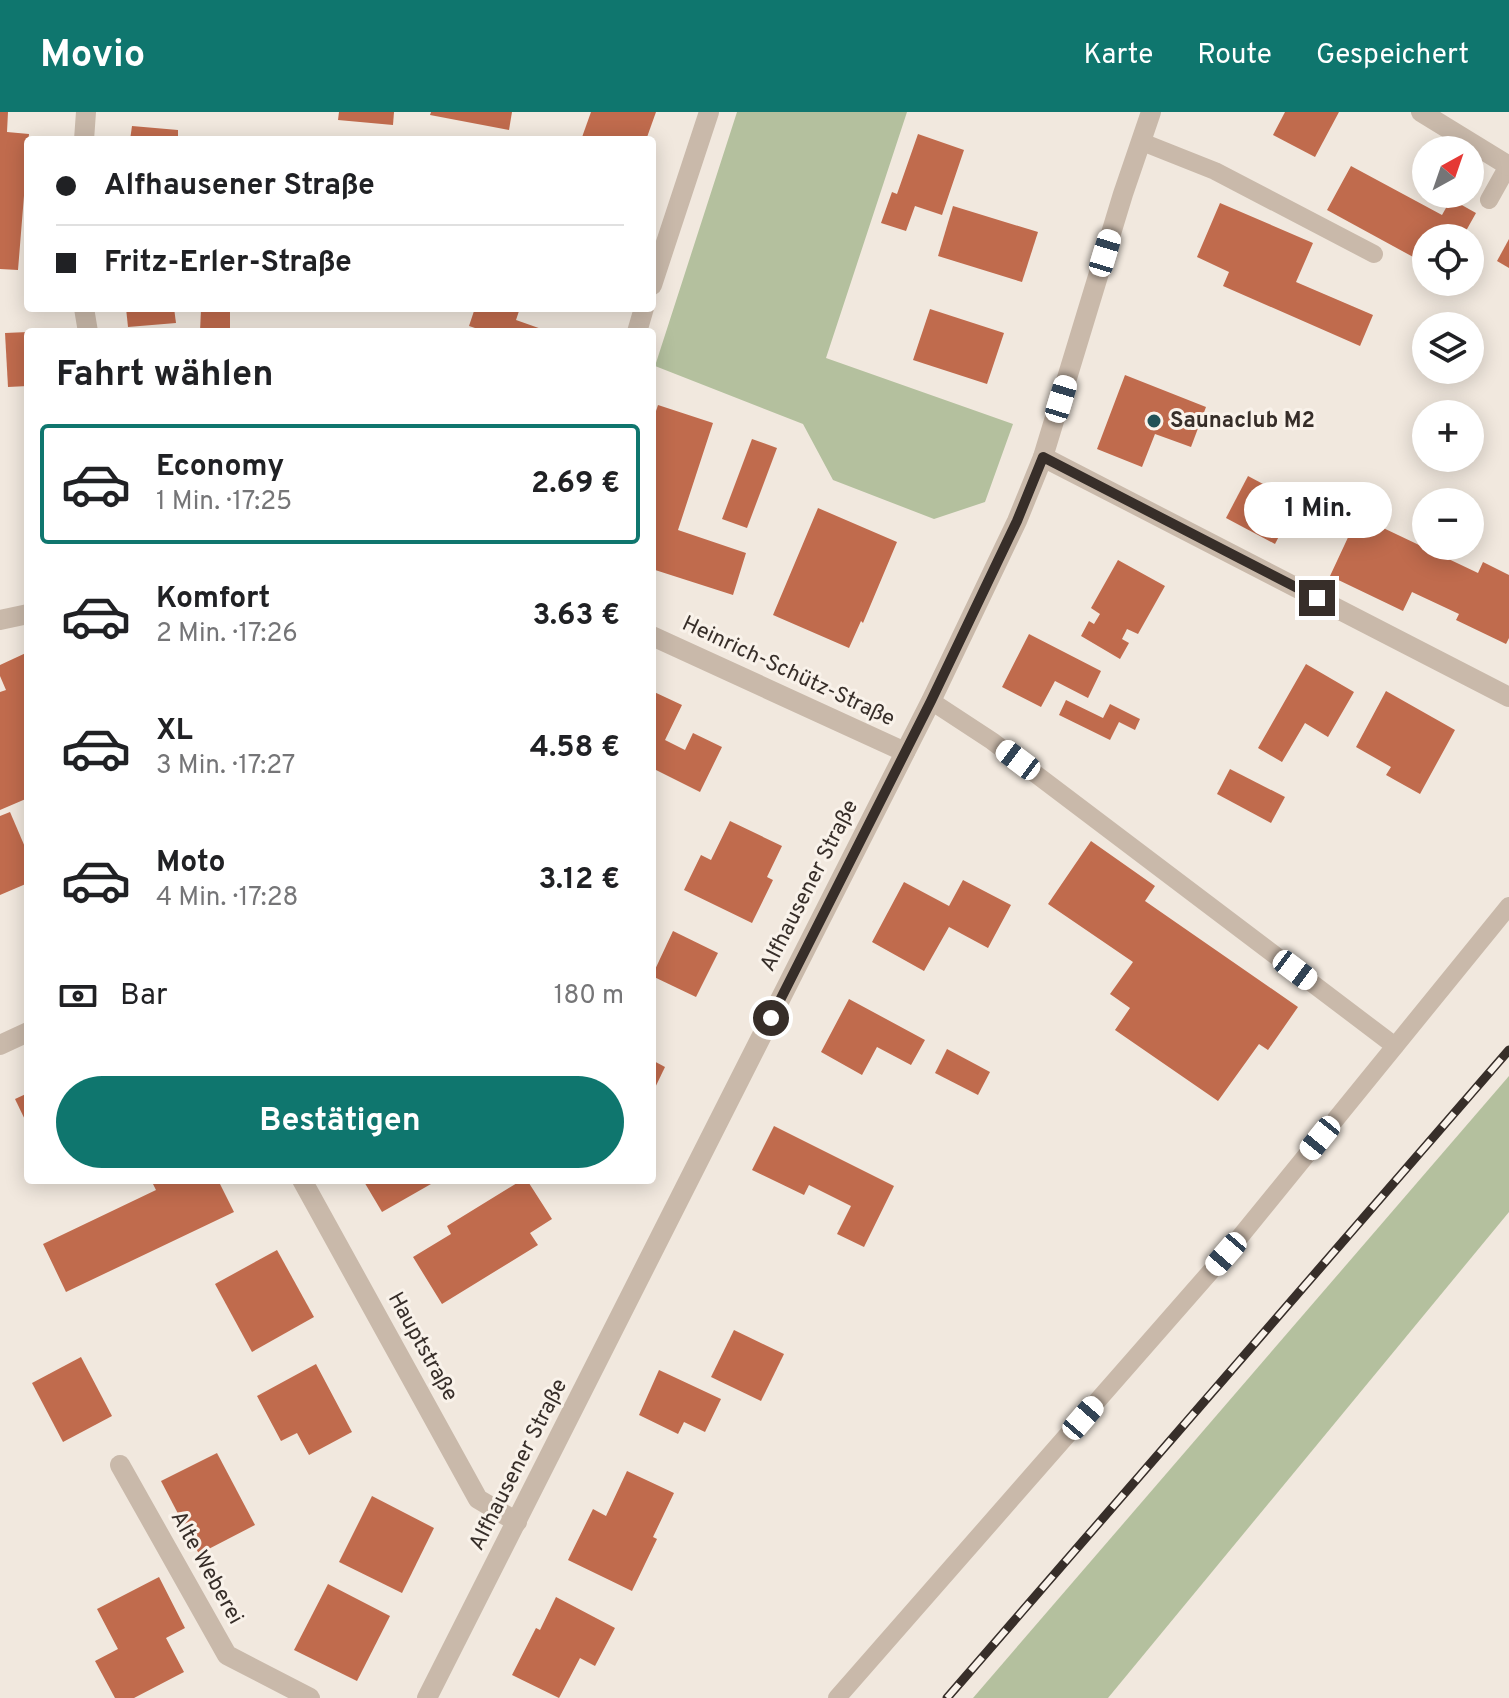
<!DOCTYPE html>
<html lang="de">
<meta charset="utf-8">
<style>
body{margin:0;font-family:Overpass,sans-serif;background:#f2f2f2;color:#202124;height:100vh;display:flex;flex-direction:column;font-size:30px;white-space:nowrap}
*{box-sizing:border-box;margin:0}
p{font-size:26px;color:#757577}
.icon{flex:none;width:44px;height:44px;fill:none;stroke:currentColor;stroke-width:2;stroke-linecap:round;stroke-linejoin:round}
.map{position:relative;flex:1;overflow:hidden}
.details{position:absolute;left:24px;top:216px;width:632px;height:856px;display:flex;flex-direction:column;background:#fff;border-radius:8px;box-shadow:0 4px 20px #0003}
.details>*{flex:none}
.guide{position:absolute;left:24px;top:24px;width:632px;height:176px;border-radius:8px;box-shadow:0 4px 20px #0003;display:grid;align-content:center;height:176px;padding:0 32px;background:#fff}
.needle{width:52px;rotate:40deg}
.controls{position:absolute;left:1412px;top:24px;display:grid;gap:16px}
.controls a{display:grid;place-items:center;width:72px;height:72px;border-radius:50%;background:#fff;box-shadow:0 4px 20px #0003;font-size:40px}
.end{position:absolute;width:36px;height:36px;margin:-18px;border:10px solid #372e29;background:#fff;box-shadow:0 0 0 4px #fff}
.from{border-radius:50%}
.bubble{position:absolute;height:56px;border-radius:28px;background:#fff;box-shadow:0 4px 20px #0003;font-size:26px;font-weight:700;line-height:56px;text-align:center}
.car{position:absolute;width:24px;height:48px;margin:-24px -12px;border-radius:10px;box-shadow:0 0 6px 2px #0007;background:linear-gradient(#fff 24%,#345 0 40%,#fff 0 76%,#345 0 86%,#fff 0)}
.guide b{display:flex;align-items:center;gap:28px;height:76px;font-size:30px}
.guide b+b{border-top:2px solid #e0e0e0}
.guide i{width:20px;height:20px;background:#202124}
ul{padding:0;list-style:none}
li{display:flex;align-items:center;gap:24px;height:120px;margin:0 16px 12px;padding:0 16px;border:4px solid transparent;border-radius:8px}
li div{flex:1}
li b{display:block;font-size:30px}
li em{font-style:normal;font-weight:700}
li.on{border-color:#0f766e}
li>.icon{width:72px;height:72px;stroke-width:1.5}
h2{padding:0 32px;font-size:36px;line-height:96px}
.pay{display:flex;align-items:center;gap:20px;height:88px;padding:0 32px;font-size:30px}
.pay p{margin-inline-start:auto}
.button{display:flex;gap:16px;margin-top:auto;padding:16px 32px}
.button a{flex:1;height:92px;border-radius:48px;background:#0f766e;color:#fff;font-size:32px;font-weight:700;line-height:92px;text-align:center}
header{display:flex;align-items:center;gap:48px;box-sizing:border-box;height:112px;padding:0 40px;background:#0f766e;color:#fff}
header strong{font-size:38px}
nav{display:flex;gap:44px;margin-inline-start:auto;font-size:28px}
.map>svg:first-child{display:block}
.green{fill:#b4c09e}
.building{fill:#c06b4d}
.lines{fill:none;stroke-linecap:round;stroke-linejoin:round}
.service{stroke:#c9b9aa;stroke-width:18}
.minor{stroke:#c9b9aa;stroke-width:20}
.rail-casing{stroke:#372e29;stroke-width:9}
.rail{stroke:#f9f2ea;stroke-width:6;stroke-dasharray:18;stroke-linecap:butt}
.route{stroke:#372e29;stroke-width:10}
.poi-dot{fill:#215257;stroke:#f9f2ea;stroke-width:3}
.labels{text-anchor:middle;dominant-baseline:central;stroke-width:6;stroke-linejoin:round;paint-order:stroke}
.poi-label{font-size:22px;font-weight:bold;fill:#372e29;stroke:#f9f2ea;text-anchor:start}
.street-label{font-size:22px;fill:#372e29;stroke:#f9f2ea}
</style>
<header>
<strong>Movio</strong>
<nav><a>Karte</a><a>Route</a><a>Gespeichert</a></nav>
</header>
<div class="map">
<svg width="1509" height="1586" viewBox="0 0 1509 1586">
<rect width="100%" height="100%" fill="#f1e8de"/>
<!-- green -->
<g class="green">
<polygon points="737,0 907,0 826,246 1013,312 985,390 934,407 833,368 803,312 655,254"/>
<polygon points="1509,964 1509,1100 1108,1586 973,1586"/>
</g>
<!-- building -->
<g class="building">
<polygon points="0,0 8,0 7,20 29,22 18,158 0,157"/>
<polygon points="339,0 394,0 393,13 338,8"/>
<polygon points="431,0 512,0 509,18 430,3"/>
<polygon points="591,0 656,0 646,28 581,28"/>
<polygon points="1285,0 1339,0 1315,45 1273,23"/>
<polygon points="132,14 178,18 178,28 130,28"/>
<polygon points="918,22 964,38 942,103 915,94 906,119 881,111 892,80 897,82"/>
<polygon points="1351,54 1442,103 1451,87 1476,101 1462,126 1426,126 1426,152 1327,98"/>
<polygon points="1220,91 1313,131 1296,170 1373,203 1360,234 1223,174 1229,160 1197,145"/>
<polygon points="953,94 1038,120 1022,170 938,144"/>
<polygon points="1509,127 1509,156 1497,149"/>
<polygon points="126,196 174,196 176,211 128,215"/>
<polygon points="475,196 520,196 516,208 550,220 487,220 469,214"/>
<polygon points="201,197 230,198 230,220 200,220"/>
<polygon points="930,197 1004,221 987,272 913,248"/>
<polygon points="28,220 28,274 8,275 5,221"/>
<polygon points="1125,263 1206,295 1191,335 1155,322 1142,355 1097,337"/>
<polygon points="658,293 713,311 678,418 746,441 733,483 652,457 652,420 655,411 652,410 652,311"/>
<polygon points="752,327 777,336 747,416 722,407"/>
<polygon points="1248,364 1297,390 1275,432 1226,406"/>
<polygon points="818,396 897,430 863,511 861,509 849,536 773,503"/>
<polygon points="1358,404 1478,461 1483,450 1509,463 1509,526 1506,532 1456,508 1459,502 1412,480 1403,499 1330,464"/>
<polygon points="1118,448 1165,474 1138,522 1127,517 1122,527 1129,531 1120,547 1081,524 1089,509 1094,512 1100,502 1091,496"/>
<polygon points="1029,522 1101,559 1088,586 1055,569 1041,595 1002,575"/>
<polygon points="28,540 28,686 0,698 0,580 6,578 0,564 0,553"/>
<polygon points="1306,552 1354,580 1328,625 1305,611 1282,650 1258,636"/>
<polygon points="652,579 682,593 665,628 685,638 693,621 722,635 700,680 652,656"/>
<polygon points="1386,579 1455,618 1420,682 1386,663 1391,655 1356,635"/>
<polygon points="1066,588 1103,606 1110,592 1140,607 1135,618 1119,610 1110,628 1059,603"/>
<polygon points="1230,657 1285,685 1271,711 1217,682"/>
<polygon points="10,700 28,742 28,771 0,783 0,704"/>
<polygon points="730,709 782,734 767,765 773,768 752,811 684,778 701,743 711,748"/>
<polygon points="1091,729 1155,774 1145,789 1298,895 1268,938 1259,932 1218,989 1115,918 1130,896 1110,882 1133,850 1048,792"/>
<polygon points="963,768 1011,793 988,836 949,815 924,859 872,830 904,770 949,794"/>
<polygon points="673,819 718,841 696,885 652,864"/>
<polygon points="849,887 925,928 911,953 877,935 862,963 821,940"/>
<polygon points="947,937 990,960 978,983 935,961"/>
<polygon points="652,948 665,955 652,982"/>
<polygon points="28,981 28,1014 15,987"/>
<polygon points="774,1014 894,1074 864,1135 837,1122 851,1094 809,1073 804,1083 752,1058"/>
<polygon points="151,1068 218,1068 234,1100 66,1180 43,1132 156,1078"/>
<polygon points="363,1068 438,1068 382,1100"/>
<polygon points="522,1068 527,1068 552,1107 530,1121 538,1133 442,1192 413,1145 451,1122 447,1114"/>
<polygon points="277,1138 314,1205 252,1240 215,1172"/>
<polygon points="734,1218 784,1242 761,1289 711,1265"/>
<polygon points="81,1245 112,1304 63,1330 32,1271"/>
<polygon points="316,1252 352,1320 309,1343 297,1321 281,1329 257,1284"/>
<polygon points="659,1258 721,1287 705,1320 684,1310 678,1322 639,1303"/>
<polygon points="217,1341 255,1413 199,1442 161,1369"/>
<polygon points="627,1359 674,1381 653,1425 657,1427 632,1479 568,1448 593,1397 606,1404"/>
<polygon points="372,1384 434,1416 402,1481 339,1450"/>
<polygon points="159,1465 185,1516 166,1526 184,1560 134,1586 115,1586 95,1549 118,1537 97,1497"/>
<polygon points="328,1472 390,1504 357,1569 294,1538"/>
<polygon points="556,1485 615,1516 595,1554 580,1546 559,1586 512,1563 536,1516 540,1518"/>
</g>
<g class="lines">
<!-- service -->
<g class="service">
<polyline points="1142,30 1215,59 1374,142"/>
<polyline points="1489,88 1508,54"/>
<polyline points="931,589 992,629 1395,934"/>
<polyline points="837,1586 1226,1142 1509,794"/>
</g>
<!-- minor -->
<g class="minor">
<polyline points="1421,0 1509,54"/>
<polyline points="84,28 86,0"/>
<polyline points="652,173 709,0"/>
<polyline points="84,196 88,220"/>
<polyline points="637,220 644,196"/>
<polyline points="1043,345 1509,585"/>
<polyline points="0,508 28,502"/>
<polyline points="652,524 905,640"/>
<polyline points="0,933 28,920"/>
<polyline points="302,1068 478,1387 517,1410"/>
<polyline points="120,1353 227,1543 310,1586"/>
<polyline points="427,1586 931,589 1017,409 1043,345 1123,82 1151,0"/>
</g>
<defs>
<polyline id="rail" points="947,1586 1509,938"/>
</defs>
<!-- rail casing -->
<use href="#rail" class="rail-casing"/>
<!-- rail -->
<use href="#rail" class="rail"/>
</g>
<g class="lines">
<!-- route -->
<polyline class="route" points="771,906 931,589 1017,409 1043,345 1317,486"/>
</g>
<!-- markers -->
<circle class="poi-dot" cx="1154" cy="309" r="8"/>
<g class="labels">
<!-- poi labels -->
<g class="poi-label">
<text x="1170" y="309">Saunaclub M2</text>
</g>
<!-- street labels -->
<g class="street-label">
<text transform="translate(788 560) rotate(25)">Heinrich-Schütz-Straße</text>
<text transform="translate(810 774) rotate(-63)">Alfhausener Straße</text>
<text transform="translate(422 1235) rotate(61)">Hauptstraße</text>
<text transform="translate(519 1353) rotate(-63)">Alfhausener Straße</text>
<text transform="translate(206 1456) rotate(61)">Alte Weberei</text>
</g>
</g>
</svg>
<div class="controls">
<a><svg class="needle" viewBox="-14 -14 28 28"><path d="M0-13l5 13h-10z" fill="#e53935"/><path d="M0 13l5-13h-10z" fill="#757577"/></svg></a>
<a><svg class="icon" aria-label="locate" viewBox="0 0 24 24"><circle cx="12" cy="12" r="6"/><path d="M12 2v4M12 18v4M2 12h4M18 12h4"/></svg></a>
<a><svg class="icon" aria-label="layers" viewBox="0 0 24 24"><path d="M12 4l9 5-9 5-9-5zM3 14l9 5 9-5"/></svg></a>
<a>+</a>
<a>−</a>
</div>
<i class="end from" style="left:771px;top:906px"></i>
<i class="end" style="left:1317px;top:486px"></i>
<div class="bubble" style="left:1244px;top:370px;width:148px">1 Min.</div>
<i class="car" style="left:1105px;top:141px;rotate:17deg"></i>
<i class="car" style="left:1061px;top:287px;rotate:17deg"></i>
<i class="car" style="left:1018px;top:648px;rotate:307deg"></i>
<i class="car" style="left:1295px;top:858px;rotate:127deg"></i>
<i class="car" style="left:1320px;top:1026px;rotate:219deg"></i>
<i class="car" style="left:1226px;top:1142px;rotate:221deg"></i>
<i class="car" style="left:1083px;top:1306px;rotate:41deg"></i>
<div class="guide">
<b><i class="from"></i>Alfhausener Straße</b>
<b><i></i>Fritz-Erler-Straße</b>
</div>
<section class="details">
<h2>Fahrt wählen</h2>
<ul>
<li class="on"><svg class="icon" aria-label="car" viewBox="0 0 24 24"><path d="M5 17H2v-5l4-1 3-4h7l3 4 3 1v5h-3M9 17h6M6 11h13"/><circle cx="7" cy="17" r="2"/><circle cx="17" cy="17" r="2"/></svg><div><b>Economy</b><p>1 Min. · 17:25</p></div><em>2.69 €</em></li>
<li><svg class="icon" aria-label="car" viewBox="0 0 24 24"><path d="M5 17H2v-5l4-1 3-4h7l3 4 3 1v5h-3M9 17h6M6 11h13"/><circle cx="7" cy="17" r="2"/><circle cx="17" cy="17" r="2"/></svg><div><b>Komfort</b><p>2 Min. · 17:26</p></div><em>3.63 €</em></li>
<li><svg class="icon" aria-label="car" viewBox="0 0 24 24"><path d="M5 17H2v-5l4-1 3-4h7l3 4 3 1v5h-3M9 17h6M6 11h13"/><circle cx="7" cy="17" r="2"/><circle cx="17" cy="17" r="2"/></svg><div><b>XL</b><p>3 Min. · 17:27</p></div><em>4.58 €</em></li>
<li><svg class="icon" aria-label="car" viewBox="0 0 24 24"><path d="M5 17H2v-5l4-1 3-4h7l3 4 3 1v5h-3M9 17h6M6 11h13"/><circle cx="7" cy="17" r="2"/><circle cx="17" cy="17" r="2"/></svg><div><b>Moto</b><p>4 Min. · 17:28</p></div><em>3.12 €</em></li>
</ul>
<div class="pay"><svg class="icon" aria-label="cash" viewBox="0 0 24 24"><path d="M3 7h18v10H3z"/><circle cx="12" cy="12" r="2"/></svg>Bar<p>180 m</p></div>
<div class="button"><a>Bestätigen</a></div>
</section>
</div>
